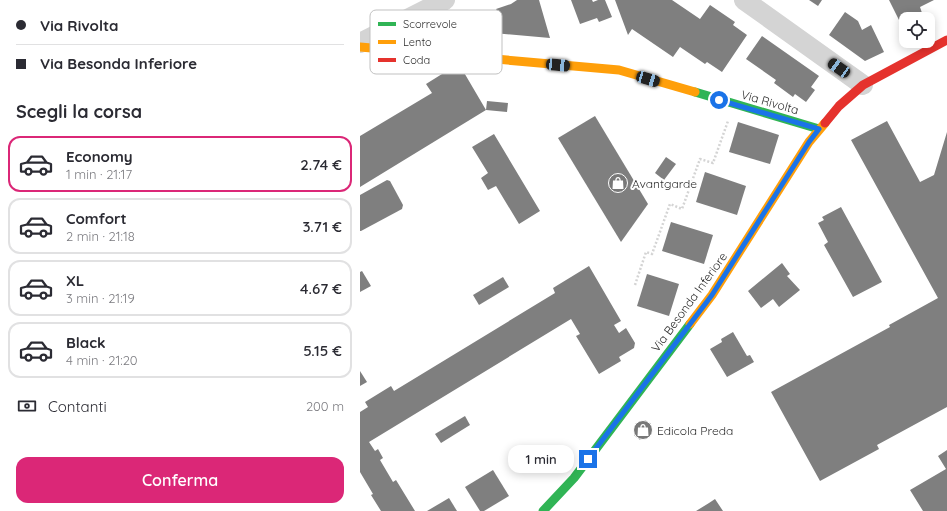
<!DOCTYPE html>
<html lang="it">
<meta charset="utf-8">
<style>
body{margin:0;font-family:Quicksand,sans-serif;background:#f2f2f3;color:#2b2b33;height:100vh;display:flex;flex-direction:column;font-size:15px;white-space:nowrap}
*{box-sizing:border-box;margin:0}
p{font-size:13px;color:#7c7c81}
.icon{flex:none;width:22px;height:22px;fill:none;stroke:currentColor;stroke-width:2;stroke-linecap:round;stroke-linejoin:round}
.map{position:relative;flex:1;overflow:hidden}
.side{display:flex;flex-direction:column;background:#fff;width:360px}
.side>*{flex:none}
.top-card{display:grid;align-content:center;height:88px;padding:0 16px;background:#fff}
.controls{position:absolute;left:539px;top:12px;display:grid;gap:8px}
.controls a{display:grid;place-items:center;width:36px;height:36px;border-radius:8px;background:#fff;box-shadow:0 2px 10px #0003;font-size:20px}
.end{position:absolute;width:18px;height:18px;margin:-9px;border:5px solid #1a73e8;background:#fff;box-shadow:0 0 0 2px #fff}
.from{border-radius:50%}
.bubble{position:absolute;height:28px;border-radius:12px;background:#fff;box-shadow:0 2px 10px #0003;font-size:13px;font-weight:600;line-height:28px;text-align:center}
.car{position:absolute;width:12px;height:24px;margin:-12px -6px;border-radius:5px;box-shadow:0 0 3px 1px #0007;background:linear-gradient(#222 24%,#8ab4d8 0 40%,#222 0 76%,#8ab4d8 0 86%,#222 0)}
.top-card b{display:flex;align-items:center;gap:14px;height:38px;font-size:15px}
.top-card b+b{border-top:1px solid #e1e1e2}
.top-card i{width:10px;height:10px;background:#2b2b33}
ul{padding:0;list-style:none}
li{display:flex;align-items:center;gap:12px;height:56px;margin:0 8px 6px;padding:0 8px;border:2px solid #e1e1e2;border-radius:12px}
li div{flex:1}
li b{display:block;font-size:15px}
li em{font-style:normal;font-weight:600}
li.current{border-color:#db2777}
li>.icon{width:36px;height:36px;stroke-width:1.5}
h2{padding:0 16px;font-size:18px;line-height:48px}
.pay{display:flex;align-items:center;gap:10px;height:44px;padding:0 16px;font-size:15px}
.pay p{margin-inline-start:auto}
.button{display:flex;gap:8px;margin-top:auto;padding:8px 16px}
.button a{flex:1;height:46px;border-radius:12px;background:#db2777;color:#fff;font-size:16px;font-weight:600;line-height:46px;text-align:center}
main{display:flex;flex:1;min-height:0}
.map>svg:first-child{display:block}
.building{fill:#7f7f7f}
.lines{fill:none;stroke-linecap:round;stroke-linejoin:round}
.path{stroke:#d4d4d4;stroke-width:2.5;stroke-dasharray:2 2;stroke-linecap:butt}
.street{stroke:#d4d4d4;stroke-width:20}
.fast{stroke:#30b455;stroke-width:9}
.slow{stroke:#ff9f0a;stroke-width:9}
.jam{stroke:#e5322d;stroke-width:9}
.route{stroke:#1a73e8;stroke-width:5}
.labels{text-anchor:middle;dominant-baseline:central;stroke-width:4;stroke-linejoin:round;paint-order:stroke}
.street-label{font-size:12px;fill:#2f2f2f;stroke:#fff}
.poi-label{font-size:12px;fill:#2f2f2f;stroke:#fff;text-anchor:start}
.key{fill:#fff;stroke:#c1c1c1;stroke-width:1}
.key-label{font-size:11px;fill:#2f2f2f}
</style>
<main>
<section class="side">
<div class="top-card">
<b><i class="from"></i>Via Rivolta</b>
<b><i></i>Via Besonda Inferiore</b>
</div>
<h2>Scegli la corsa</h2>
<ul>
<li class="current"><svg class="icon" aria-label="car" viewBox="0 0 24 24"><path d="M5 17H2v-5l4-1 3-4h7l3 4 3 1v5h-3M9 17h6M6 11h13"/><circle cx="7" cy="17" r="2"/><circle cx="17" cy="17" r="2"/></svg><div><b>Economy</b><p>1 min · 21:17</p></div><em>2.74 €</em></li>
<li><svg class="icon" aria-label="car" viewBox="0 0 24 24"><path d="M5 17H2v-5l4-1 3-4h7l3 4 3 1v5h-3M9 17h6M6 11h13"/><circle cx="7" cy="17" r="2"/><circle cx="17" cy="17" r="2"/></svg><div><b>Comfort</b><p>2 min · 21:18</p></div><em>3.71 €</em></li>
<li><svg class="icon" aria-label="car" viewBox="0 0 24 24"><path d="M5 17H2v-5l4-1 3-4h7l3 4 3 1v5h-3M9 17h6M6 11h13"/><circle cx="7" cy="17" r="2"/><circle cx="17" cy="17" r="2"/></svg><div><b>XL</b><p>3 min · 21:19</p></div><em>4.67 €</em></li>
<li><svg class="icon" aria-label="car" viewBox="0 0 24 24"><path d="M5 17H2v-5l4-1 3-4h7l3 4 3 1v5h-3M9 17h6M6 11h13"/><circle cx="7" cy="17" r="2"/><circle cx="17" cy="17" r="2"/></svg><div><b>Black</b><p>4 min · 21:20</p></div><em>5.15 €</em></li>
</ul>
<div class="pay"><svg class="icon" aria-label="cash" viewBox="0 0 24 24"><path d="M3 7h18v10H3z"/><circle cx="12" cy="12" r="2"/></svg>Contanti<p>200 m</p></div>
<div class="button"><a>Conferma</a></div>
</section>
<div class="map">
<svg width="587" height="511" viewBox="0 0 587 511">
<rect width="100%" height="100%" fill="#fff"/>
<!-- building -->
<g class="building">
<polygon points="157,0 179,0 190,38 133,33 131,25 126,25 124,17 137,11 136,9 151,4"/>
<polygon points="211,0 232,0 233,2 238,0 245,0 252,17 239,22 237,18 220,24"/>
<polygon points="255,0 312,0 340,19 350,5 375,22 373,25 387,35 362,72 347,62 345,64 320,47 313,57 272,29 268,35"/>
<polygon points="449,0 462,0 458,6"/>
<polygon points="529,0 574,0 560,7 562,13 552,18 552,19 546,19 546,29 544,30"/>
<polygon points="485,12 498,21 502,30 511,25 524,52 505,61 469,35"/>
<polygon points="402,36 459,76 451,87 455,90 446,102 435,94 433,97 414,83 416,80 386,59"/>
<polygon points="98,64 99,64 126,110 127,101 148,103 147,112 126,110 0,187 0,136 72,93 66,84"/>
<polygon points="235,116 288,204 261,242 198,138"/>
<polygon points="527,121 560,182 574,175 587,132 587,407 517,445 519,449 460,481 411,392 530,327 529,325 578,298 491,140"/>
<polygon points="378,122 419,135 410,164 369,152"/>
<polygon points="134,134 180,211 159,224 136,186 128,190 121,178 128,173 112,147"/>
<polygon points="306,157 316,164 304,180 295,173"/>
<polygon points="345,172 386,186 377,215 336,202"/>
<polygon points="27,180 30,181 43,205 42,209 1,231 0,231 0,195"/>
<polygon points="481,207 522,282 493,297 464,245 468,242 458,223 464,220 462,217"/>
<polygon points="311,222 353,235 344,264 302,251"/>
<polygon points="422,263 430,274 427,276 440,290 419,307 413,299 401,308 388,291"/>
<polygon points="229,266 261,321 254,325 259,333 266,328 275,343 274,348 259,357 261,361 239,374 216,336 220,334 211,319 9,442 15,451 18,449 23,458 20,460 33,482 36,480 55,511 21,511 11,495 13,494 0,472 0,412 8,407 5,402 31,386 34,391 195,293 193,288"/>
<polygon points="2,271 11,286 0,292 0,272"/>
<polygon points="287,274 319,284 309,316 277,306"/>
<polygon points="143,277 149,287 119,305 113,295"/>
<polygon points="373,332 387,356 390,355 394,362 367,377 350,349 362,342 361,339"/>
<polygon points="0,371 7,382 0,386"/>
<polygon points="105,416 110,425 81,443 75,434"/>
<polygon points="285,420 291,424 280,440 274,435"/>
<polygon points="587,450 587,511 563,511 550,490 586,469 578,456"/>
<polygon points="133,470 149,496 124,511 120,511 105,487"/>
<polygon points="89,498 97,511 67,511"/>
<polygon points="355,499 363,511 336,511 349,503"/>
</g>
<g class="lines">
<!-- path -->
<polyline class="path" points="275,285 286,252 292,254 310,204 322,209 340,159 353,163 368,121"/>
<!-- street -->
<g class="street">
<polyline points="384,0 503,85"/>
<polyline points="0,43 85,0"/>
</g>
<!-- fast -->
<g class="fast">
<polyline points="335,92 459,129"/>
<polyline points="183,511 214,478 330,324"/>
</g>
<!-- slow -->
<g class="slow">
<polyline points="0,47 259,70 335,92"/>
<polyline points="330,324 352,295 449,142 465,123"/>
</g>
<!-- jam -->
<polyline class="jam" points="465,123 479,106 503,85 587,40"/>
</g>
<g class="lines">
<!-- route -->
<polyline class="route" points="228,459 352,295 449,142 459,129 359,100"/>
</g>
<!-- icons -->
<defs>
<symbol id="shop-disc" viewBox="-11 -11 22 22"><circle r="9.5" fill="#787878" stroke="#fff"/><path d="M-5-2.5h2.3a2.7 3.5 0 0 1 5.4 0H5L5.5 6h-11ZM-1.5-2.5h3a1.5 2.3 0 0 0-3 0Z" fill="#fff"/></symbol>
</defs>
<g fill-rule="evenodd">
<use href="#shop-disc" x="247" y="172" width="22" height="22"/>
<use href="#shop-disc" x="272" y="419" width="22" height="22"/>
</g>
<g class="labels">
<!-- street labels -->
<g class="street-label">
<text transform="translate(410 102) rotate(16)">Via Rivolta</text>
<text transform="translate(329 302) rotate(-54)">Via Besonda Inferiore</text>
</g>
<!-- poi labels -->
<g class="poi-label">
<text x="272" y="183">Avantgarde</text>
<text x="297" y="430">Edicola Preda</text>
</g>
</g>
<!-- legend -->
<rect x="10" y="10" width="132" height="64" rx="6" class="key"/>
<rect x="18" y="22" width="18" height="4" fill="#30b455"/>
<rect x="18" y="40" width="18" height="4" fill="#ff9f0a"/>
<rect x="18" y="58" width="18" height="4" fill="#e5322d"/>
<g class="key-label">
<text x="43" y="28">Scorrevole</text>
<text x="43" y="46">Lento</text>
<text x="43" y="64">Coda</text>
</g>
</svg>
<div class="controls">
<a><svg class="icon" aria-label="locate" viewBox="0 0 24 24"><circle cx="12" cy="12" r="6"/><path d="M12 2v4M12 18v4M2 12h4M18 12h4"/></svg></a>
</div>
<i class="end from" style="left:359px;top:100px"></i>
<i class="end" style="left:228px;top:459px"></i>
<div class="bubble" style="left:148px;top:445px;width:66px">1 min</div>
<i class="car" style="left:198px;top:65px;rotate:95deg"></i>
<i class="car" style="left:479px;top:68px;rotate:305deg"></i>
<i class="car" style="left:288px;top:79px;rotate:106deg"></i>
</div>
</main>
